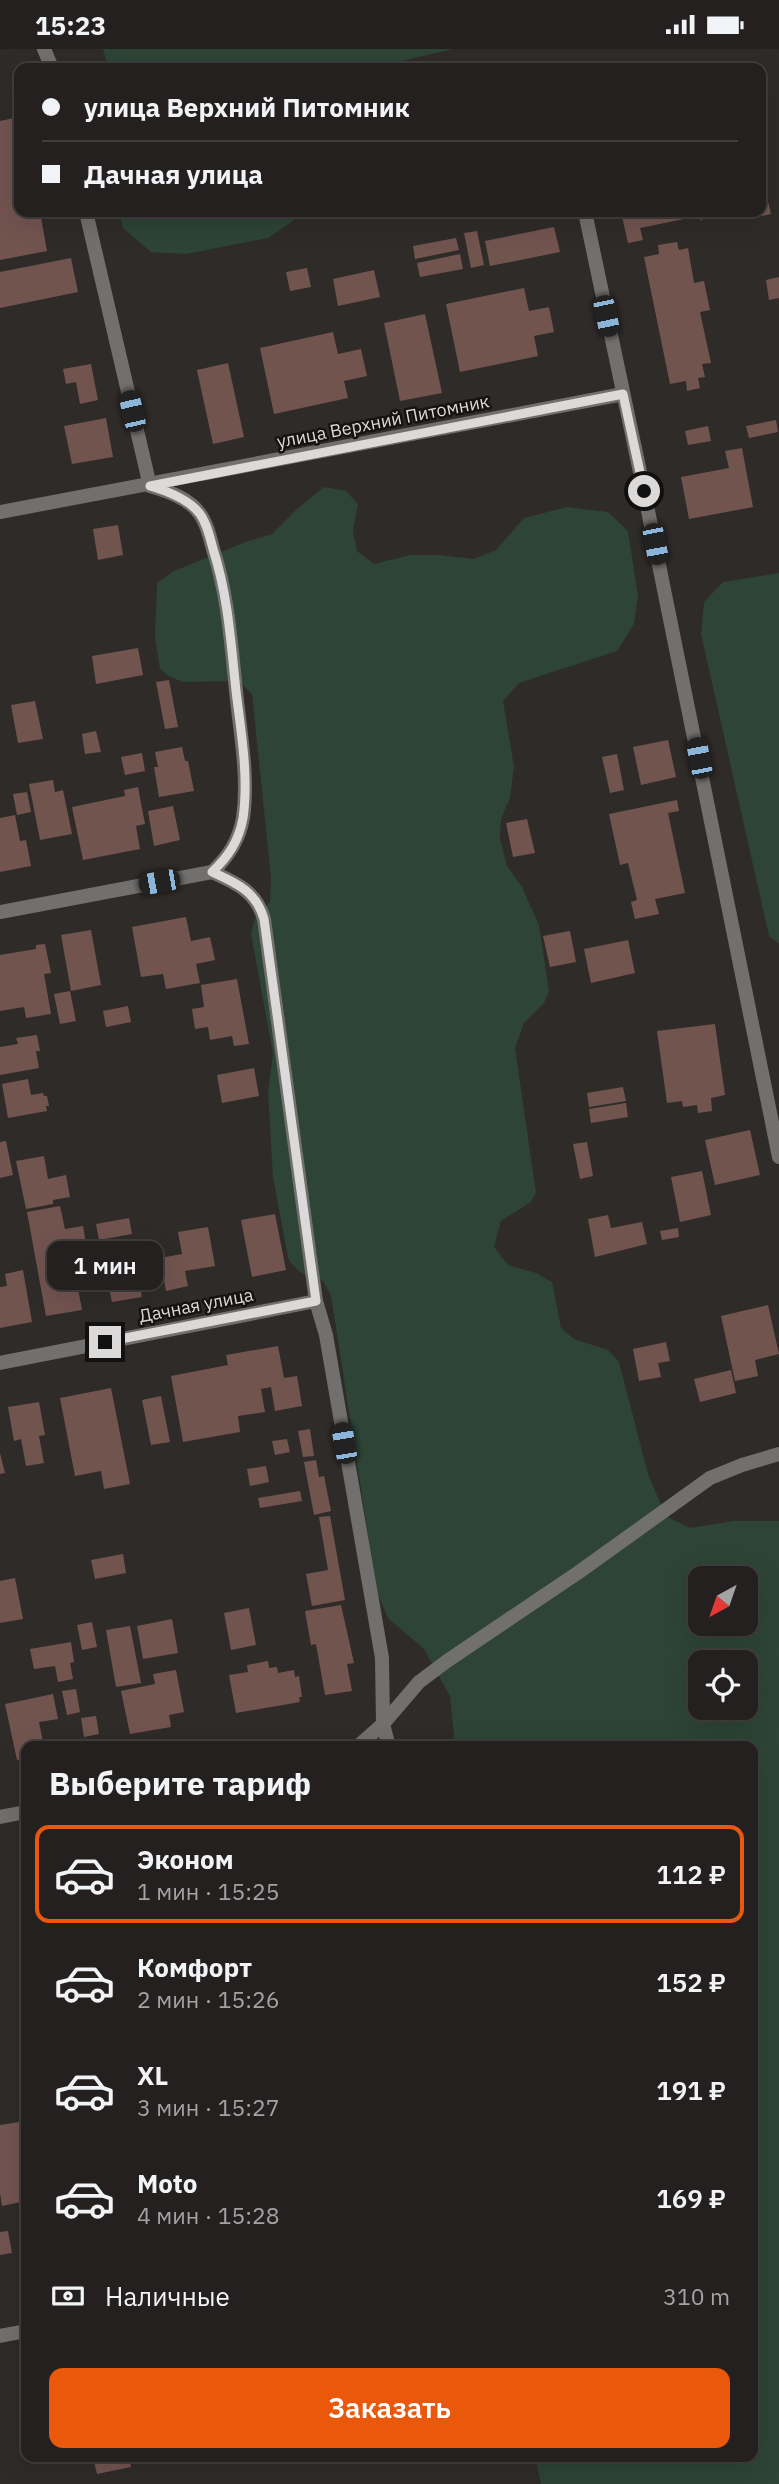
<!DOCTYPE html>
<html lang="ru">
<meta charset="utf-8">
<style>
body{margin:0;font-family:"IBM Plex Sans",sans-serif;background:#2b2828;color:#f1f3f6;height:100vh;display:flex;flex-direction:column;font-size:26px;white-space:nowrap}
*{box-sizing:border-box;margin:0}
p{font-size:23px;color:#a3a3a4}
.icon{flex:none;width:38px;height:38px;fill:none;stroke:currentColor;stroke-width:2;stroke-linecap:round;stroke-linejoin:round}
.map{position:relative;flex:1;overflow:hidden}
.panel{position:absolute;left:21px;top:1692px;width:737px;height:721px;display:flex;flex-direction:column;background:#23201f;border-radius:14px;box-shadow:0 7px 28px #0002,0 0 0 2px #403e3d}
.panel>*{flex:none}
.banner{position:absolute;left:14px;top:14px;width:752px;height:154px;border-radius:14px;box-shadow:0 7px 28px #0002,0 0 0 2px #403e3d;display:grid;align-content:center;height:154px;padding:0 28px;background:#23201f}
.needle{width:46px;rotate:220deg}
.tools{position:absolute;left:688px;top:1517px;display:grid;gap:14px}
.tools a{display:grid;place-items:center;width:70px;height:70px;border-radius:14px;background:#23201f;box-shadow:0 7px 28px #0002,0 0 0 2px #403e3d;font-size:35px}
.end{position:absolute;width:32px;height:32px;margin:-16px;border:9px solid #dcdad8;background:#111;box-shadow:0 0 0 4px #111}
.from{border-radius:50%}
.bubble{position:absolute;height:49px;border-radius:14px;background:#23201f;box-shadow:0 7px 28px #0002,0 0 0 2px #403e3d;font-size:23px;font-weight:600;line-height:49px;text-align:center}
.car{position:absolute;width:21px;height:42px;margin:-21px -10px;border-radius:9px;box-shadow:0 0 5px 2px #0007;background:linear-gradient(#222 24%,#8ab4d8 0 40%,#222 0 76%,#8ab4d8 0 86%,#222 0)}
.banner b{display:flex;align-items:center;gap:24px;height:66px;font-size:26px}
.banner b+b{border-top:2px solid #403e3d}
.banner i{width:18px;height:18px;background:#f1f3f6}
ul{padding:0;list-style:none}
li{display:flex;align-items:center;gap:21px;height:98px;margin:0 14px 10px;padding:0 14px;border:4px solid transparent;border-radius:14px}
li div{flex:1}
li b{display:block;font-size:26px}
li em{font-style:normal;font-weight:600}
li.active{border-color:#ea580c}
li>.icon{width:63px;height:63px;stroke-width:1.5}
h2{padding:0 28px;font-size:32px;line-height:84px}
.pay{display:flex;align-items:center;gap:18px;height:77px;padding:0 28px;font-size:26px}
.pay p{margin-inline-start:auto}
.primary-button{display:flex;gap:14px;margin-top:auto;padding:14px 28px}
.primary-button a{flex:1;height:80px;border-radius:14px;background:#ea580c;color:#fff;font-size:28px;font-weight:600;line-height:80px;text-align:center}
.status{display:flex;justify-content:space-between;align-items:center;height:49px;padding:0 35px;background:#23201f;direction:ltr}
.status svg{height:19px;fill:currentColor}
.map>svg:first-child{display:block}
.green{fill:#2d4436;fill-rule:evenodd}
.building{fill:#72544f}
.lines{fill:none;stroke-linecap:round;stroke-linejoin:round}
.lane{stroke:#71706e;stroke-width:14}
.street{stroke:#71706e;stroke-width:14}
.route{stroke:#dcdad8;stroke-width:9}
.labels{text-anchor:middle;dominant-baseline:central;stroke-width:5;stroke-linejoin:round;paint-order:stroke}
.street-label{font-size:18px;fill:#dcdad8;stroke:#161413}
</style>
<div class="status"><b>15:23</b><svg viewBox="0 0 49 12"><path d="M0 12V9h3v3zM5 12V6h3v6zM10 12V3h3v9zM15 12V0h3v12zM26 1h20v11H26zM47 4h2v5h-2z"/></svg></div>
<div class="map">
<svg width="779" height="2435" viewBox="0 0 779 2435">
<rect width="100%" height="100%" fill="#2f2b29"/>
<!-- green -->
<g class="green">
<polygon points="103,0 453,0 402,12 384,19 108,19"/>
<polygon points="119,163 298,163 294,171 268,189 186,205 151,203 123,179"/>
<path d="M324,438L346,442L358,455L353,482L357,502L374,515L410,506H438L474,510L496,501L524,469L567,458L608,463L628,482L638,547L634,575L617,602L519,634L503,652L514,718L510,749L501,770L500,790L507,817L522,838L539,876L549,943L544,954L524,974L515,999L536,1144L531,1153L501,1172L494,1198L508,1216L536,1224L552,1233L561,1279L574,1290L608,1301L619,1313L648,1425L666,1467L690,1479L733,1472H779V2435H541L535,2408H752V1698L455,1697L450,1647L424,1600L388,1569L377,1543L331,1247L323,1232C307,1228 297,1224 288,1209L273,1128L268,1043L273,1005L251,885L255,869L270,853L271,829L252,645L239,632L183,633L168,627L160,620L155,588L157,534L174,522L248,492L272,485L296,461ZM700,1530H746V1575H700ZM700,1614H746V1659H700Z"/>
<polygon points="779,524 779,895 769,887 701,585 704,553 723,533"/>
</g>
<!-- building -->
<g class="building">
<polygon points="19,68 19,163 40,163 47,202 0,211 0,72"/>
<polygon points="761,124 771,165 752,169 750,163 761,163"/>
<polygon points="621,163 712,163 713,168 700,171 699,167 640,179 643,191 628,194"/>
<polygon points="554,178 560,203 490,217 485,192"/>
<polygon points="477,182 484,216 471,219 464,184"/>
<polygon points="456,189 459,201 415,210 413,197"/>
<polygon points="677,193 679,201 688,199 694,234 704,232 710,261 700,263 711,314 702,315 705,328 698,329 700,339 687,342 686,332 670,335 644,208 659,205 658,196"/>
<polygon points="460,205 463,220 420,228 417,214"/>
<polygon points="71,209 78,243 0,259 0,223"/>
<polygon points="307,219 311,238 290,242 286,223"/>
<polygon points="374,221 380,248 338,257 333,230"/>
<polygon points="779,228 779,249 769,251 766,231"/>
<polygon points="524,239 529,262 549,258 554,283 534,287 538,307 460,323 446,255"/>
<polygon points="425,265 442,344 400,352 384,274"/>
<polygon points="333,283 338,305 361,300 367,327 344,332 348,349 274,365 260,299"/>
<polygon points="228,314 244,388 213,395 197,321"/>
<polygon points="91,315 98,351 80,355 76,333 66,335 63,320"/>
<polygon points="106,369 113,408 72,415 64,377"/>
<polygon points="776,371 778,383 749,389 746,377"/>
<polygon points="708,377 711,392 688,396 685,382"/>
<polygon points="742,399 753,458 689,470 681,428 729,419 725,402"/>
<polygon points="118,476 123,506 98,511 93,480"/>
<polygon points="138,599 143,626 96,635 92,607"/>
<polygon points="169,631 178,678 165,680 156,633"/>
<polygon points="35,652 43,690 18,694 11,656"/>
<polygon points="96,682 101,703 85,705 82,685"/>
<polygon points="668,691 676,728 641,736 633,698"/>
<polygon points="182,698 185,712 188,712 194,742 159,748 154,718 158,718 155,703"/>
<polygon points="142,704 145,722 125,726 121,708"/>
<polygon points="617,705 624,741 610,744 602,708"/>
<polygon points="53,731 55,743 63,741 72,785 40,791 29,735"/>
<polygon points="138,738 145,775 136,777 140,800 83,811 72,758 125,747 124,741"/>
<polygon points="27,743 31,763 17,766 13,745"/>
<polygon points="677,751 679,762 668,764 685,844 655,850 659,865 635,870 631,853 637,851 628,814 620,816 609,765"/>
<polygon points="173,757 180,791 154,797 148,762"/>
<polygon points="15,766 20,792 26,791 31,817 0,823 0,769"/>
<polygon points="527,770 535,804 513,808 506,774"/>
<polygon points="186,868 191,892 210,888 215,911 196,915 200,934 166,940 163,925 141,928 132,878"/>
<polygon points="91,881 101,936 71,942 61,886"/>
<polygon points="570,882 576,913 550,918 543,887"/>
<polygon points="628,891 635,924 591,934 584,900"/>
<polygon points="45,895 51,924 44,925 51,965 26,969 24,958 0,962 0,906 36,900 36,896"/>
<polygon points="237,930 249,995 234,997 232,987 210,991 208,978 195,980 192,960 204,958 201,936"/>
<polygon points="70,942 76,972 60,975 54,945"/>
<polygon points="128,957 131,973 106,978 103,962"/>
<polygon points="715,975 725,1046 711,1049 712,1062 698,1064 697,1056 683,1058 682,1052 667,1054 657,982"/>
<polygon points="37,986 40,1002 36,1002 39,1019 0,1026 0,998 18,995 16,989"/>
<polygon points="254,1019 259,1047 222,1054 217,1026"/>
<polygon points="28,1030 31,1046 43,1044 44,1047 47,1047 49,1057 46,1057 47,1062 8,1069 2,1035"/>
<polygon points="623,1038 626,1052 589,1058 587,1044"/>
<polygon points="626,1054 628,1068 591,1074 589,1060"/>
<polygon points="750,1081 760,1126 715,1136 705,1091"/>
<polygon points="6,1092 13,1126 0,1129 0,1093"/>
<polygon points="587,1093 593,1127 580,1130 573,1095"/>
<polygon points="44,1107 48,1130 66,1126 70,1148 53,1151 53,1155 26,1160 16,1112"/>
<polygon points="702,1122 711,1166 680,1173 671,1128"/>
<polygon points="60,1157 65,1180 83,1177 87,1200 94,1198 100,1230 77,1234 82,1261 46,1267 27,1163"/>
<polygon points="275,1165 286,1221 252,1228 241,1171"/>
<polygon points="608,1166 611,1179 642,1173 647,1195 595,1208 588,1170"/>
<polygon points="129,1169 132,1185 99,1191 96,1175"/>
<polygon points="208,1178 215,1217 185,1222 188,1237 166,1242 160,1209 182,1205 178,1183"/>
<polygon points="678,1179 679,1188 662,1191 660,1182"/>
<polygon points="135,1209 142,1248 112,1253 104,1215"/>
<polygon points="23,1221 32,1273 0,1279 0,1238 7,1237 5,1225"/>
<polygon points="768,1256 779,1305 755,1311 758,1327 735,1332 721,1267"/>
<polygon points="666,1293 670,1312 658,1314 661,1328 639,1332 633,1300"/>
<polygon points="278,1297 284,1329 297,1327 302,1357 275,1362 271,1338 261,1340 265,1363 238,1367 240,1383 183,1393 171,1327 228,1316 226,1306"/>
<polygon points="731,1321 736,1344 700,1353 694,1330"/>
<polygon points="111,1339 130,1435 104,1440 101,1422 75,1427 60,1349"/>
<polygon points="161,1347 170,1393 151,1396 142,1351"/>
<polygon points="39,1353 45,1386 39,1387 44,1414 26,1417 21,1390 14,1392 8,1358"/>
<polygon points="310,1380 314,1407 303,1408 298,1382"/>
<polygon points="287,1390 290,1403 275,1406 272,1392"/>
<polygon points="0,1404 5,1424 0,1425"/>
<polygon points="316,1411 319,1428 324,1427 331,1462 314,1466 304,1413"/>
<polygon points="266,1417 269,1433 250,1437 247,1420"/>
<polygon points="300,1442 302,1452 260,1459 258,1449"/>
<polygon points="330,1467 345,1551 312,1557 306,1525 328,1521 319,1468"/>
<polygon points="123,1505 126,1524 95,1530 91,1511"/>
<polygon points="15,1529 23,1570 0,1574 0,1532"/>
<polygon points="341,1556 354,1614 347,1615 352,1642 325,1646 316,1595 311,1596 305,1562"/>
<polygon points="249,1559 256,1596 231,1601 224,1564"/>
<polygon points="172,1570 178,1604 143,1610 137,1577"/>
<polygon points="92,1573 97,1598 82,1601 77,1576"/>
<polygon points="130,1577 141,1634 116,1638 106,1581"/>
<polygon points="71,1593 74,1613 70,1614 73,1630 58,1633 55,1617 34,1620 30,1600"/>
<polygon points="268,1612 269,1619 277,1618 278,1624 294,1621 295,1628 299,1627 302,1648 299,1648 300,1653 236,1664 229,1626 248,1623 247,1616"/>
<polygon points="176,1621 184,1663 169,1666 171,1678 130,1685 121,1642 155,1635 153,1625"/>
<polygon points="76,1640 80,1663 67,1666 62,1642"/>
<polygon points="53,1645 58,1670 39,1673 44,1698 26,1698 26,1709 17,1711 5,1655"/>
<polygon points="96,1667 99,1685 84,1688 81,1669"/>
<polygon points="26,2072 26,2152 2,2157 0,2144 0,2076"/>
<polygon points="8,2182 12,2204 0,2206 0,2183"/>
<polygon points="93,2408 129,2408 131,2418 97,2425"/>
</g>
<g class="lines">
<!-- lane -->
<path class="lane" d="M150,437C167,442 189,449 200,465C207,475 210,488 213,500C228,546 231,594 236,642C240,683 249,728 243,769C239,792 228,808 212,823C236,834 256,842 264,870L316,1252L326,1286L382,1609L383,1675L389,1698"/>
<!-- street -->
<g class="street">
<polyline points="44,0 52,19"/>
<polyline points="86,163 150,437"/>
<polyline points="585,163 644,442 779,1108"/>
<polyline points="0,463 623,345"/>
<polyline points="0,863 212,823"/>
<polyline points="0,1314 316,1252"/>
<polyline points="357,1698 383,1675 419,1633 447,1612 579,1523 710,1429 742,1416 779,1405"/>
<polyline points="0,1768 26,1763"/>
<polyline points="0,2287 26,2282"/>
</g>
</g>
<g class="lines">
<!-- route -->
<path class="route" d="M105,1293L316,1252L264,870C256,842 236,834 212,823C228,808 239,792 243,769C249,728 241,683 236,642C231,594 228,546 213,500C210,488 207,475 200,465C189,450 167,442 150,437L623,345L644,442"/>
</g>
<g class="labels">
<!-- street labels -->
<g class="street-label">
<text transform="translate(383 372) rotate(-11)">улица Верхний Питомник</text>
<text transform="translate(196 1256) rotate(-11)">Дачная улица</text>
</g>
</g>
</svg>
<div class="tools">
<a><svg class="needle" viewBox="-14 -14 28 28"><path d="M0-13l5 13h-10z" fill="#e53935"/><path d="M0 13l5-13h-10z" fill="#a3a3a4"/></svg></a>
<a><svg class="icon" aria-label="locate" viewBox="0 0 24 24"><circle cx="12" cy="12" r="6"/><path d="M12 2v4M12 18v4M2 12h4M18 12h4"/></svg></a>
</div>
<i class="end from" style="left:644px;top:442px"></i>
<i class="end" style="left:105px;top:1293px"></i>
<div class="bubble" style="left:47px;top:1192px;width:116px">1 мин</div>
<i class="car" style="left:606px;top:267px;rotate:168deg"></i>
<i class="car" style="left:132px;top:362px;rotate:347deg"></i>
<i class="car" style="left:655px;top:495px;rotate:169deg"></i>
<i class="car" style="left:699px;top:709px;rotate:349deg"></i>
<i class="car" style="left:159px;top:833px;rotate:260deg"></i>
<i class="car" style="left:344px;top:1394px;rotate:350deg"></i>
<div class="banner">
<b><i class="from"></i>улица Верхний Питомник</b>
<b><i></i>Дачная улица</b>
</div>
<section class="panel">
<h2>Выберите тариф</h2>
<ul>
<li class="active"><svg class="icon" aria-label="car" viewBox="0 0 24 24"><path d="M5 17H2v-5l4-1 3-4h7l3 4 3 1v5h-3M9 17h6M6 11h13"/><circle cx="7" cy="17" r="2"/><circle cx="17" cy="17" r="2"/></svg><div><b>Эконом</b><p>1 мин · 15:25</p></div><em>112 ₽</em></li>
<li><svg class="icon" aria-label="car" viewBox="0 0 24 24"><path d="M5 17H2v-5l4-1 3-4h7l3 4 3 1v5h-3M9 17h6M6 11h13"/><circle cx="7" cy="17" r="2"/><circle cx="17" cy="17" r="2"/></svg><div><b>Комфорт</b><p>2 мин · 15:26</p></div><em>152 ₽</em></li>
<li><svg class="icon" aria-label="car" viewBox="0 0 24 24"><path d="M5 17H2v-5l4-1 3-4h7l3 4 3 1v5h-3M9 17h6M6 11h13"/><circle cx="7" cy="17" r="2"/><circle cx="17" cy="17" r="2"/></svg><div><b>XL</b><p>3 мин · 15:27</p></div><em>191 ₽</em></li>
<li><svg class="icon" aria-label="car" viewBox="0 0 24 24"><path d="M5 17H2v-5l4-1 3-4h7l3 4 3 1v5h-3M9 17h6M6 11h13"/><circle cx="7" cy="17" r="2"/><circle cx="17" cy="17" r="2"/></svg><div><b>Moto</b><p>4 мин · 15:28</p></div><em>169 ₽</em></li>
</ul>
<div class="pay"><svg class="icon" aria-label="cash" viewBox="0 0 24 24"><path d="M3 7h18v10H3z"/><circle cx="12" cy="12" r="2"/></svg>Наличные<p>310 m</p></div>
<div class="primary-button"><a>Заказать</a></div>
</section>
</div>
